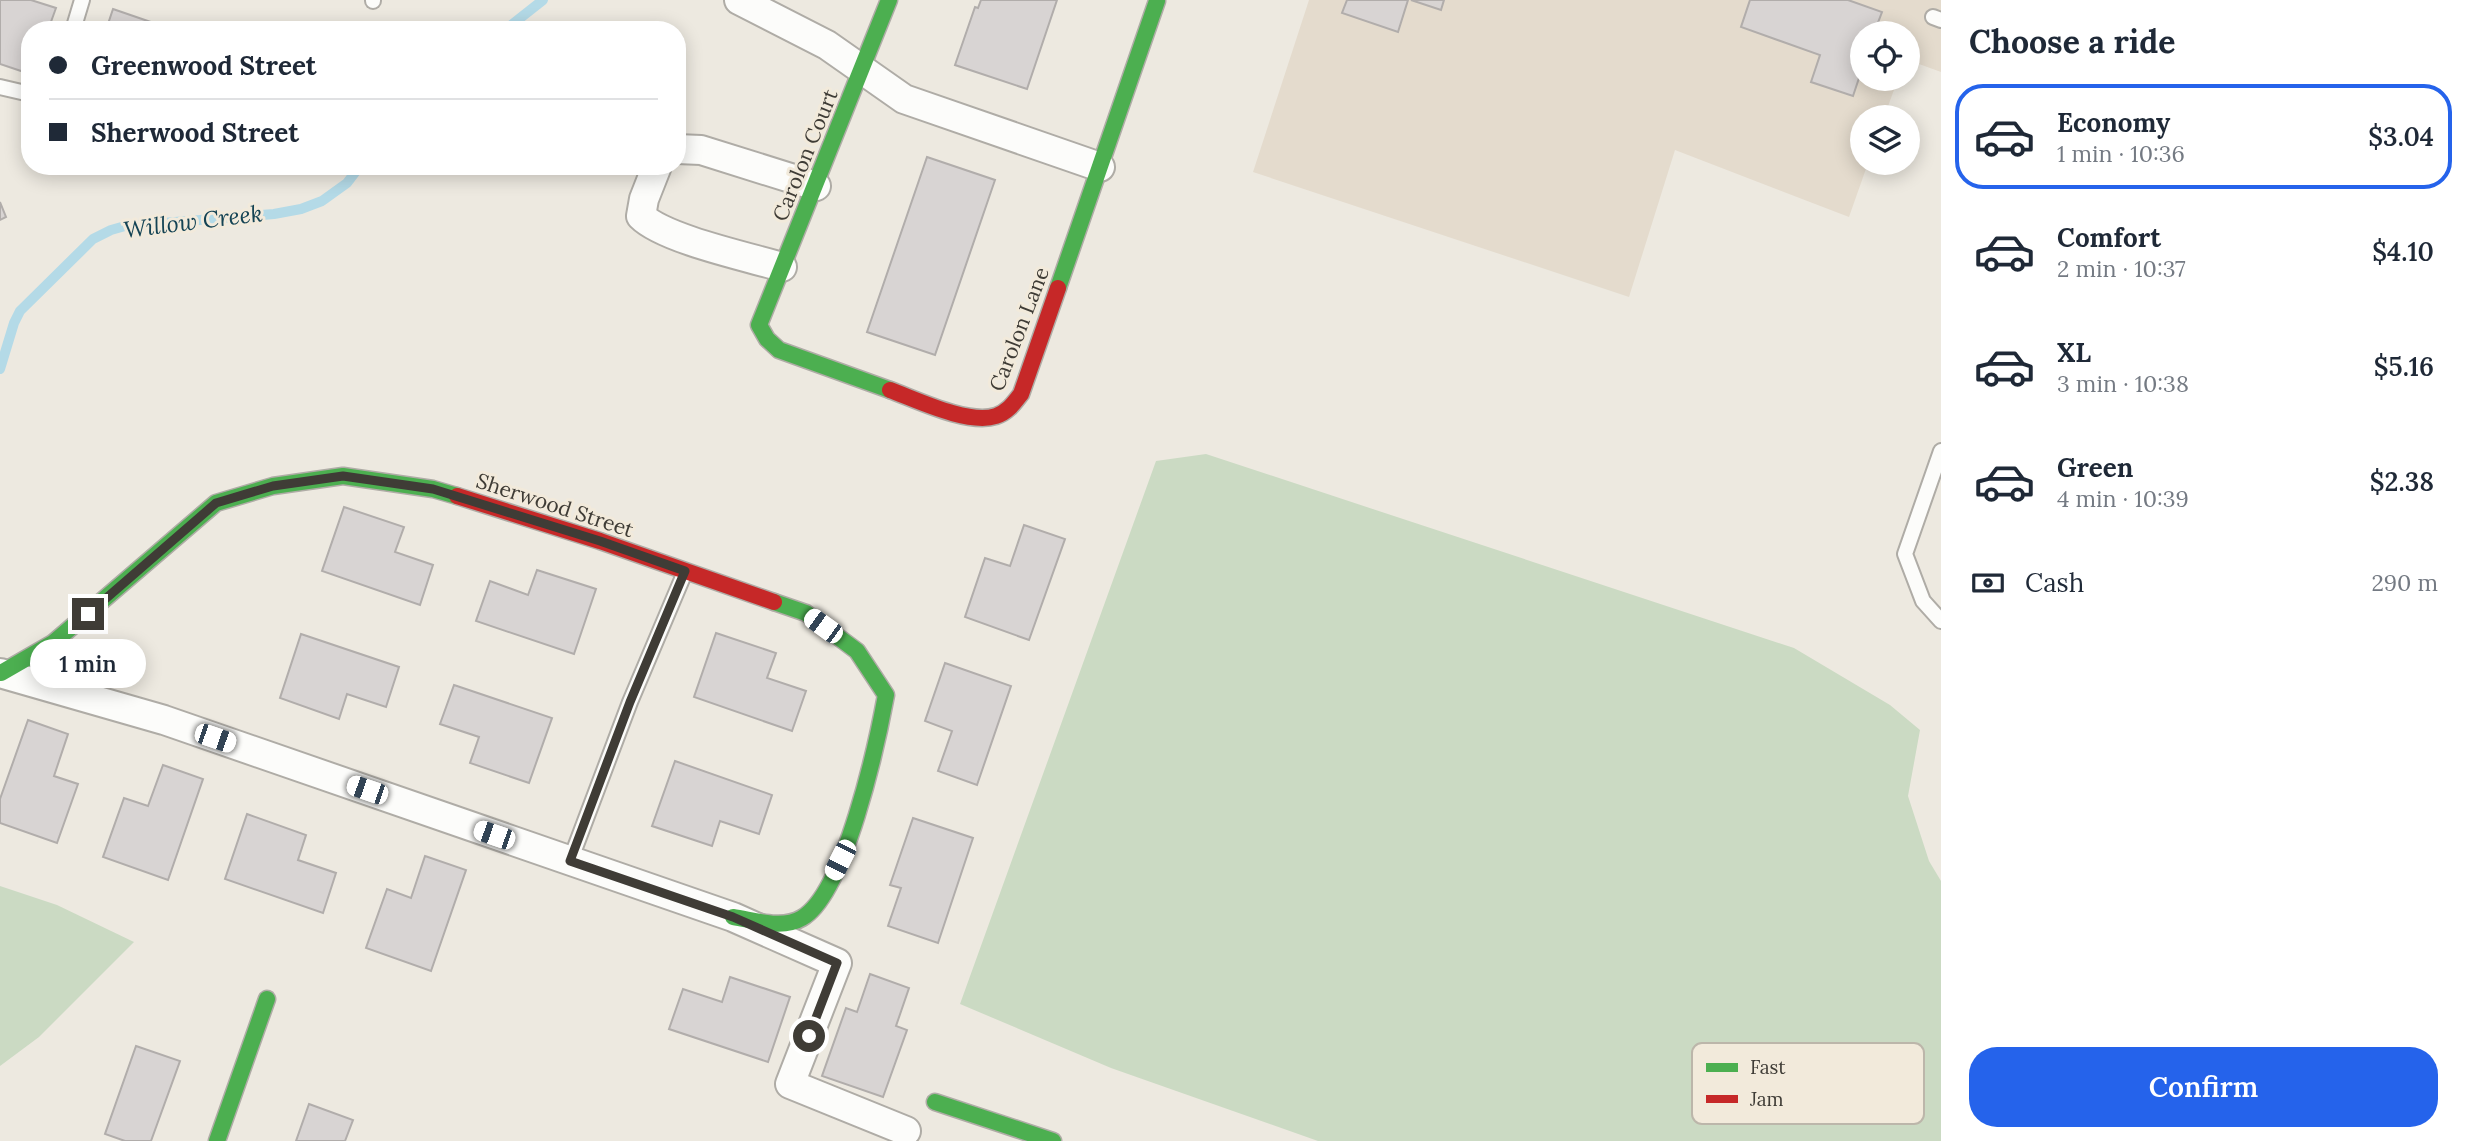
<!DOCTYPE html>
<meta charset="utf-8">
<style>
body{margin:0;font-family:Lora,serif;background:#f6f6f7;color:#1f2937;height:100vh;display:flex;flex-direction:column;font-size:26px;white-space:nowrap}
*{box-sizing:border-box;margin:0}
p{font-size:23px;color:#747a83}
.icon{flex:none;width:38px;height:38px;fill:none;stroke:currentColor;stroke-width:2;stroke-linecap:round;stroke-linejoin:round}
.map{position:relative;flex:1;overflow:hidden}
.drawer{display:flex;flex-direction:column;background:#fff;width:525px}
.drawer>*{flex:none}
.hud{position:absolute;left:21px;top:21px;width:665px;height:154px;border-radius:28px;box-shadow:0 4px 18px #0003;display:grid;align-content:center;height:154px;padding:0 28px;background:#fff}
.fabs{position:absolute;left:1850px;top:21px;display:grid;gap:14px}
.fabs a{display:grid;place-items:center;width:70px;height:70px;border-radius:50%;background:#fff;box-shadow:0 4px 18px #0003;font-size:35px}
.end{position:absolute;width:32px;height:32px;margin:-16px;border:9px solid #3f3c36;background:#fff;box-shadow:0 0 0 4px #fff}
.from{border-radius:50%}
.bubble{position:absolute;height:49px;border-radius:24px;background:#fff;box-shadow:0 4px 18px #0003;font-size:23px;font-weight:600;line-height:49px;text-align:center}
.car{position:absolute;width:21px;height:42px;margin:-21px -10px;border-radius:9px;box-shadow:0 0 5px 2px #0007;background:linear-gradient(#fff 24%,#345 0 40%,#fff 0 76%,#345 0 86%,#fff 0)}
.hud b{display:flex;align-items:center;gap:24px;height:66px;font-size:26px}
.hud b+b{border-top:2px solid #e0e1e3}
.hud i{width:18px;height:18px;background:#1f2937}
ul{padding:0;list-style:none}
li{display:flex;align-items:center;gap:21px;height:105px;margin:0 14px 10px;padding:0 14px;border:4px solid transparent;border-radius:28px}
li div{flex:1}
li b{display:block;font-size:26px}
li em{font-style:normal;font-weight:600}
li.current{border-color:#2563eb}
li>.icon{width:63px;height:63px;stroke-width:1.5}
h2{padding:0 28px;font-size:32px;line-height:84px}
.pay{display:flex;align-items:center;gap:18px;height:77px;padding:0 28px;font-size:26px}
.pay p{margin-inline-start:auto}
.button{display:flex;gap:14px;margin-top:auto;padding:14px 28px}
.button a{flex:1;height:80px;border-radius:28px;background:#2563eb;color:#fff;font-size:28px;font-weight:600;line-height:80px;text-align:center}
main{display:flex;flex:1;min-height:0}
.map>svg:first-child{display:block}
.built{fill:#e4dbcd}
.green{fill:#cbdac3}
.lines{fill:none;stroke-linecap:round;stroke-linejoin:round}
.stream{stroke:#b4dae7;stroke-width:10}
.building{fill:#d8d4d3;stroke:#b1adab;stroke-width:2}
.lane-casing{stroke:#afaca6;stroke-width:18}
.street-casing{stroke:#afaca6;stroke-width:32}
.fast-casing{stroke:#afaca6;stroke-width:19}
.jam-casing{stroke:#afaca6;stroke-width:19}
.lane{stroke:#fcfcfa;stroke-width:14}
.street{stroke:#fcfcfa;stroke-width:28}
.fast{stroke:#4caf50;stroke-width:16}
.jam{stroke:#c62828;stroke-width:16}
.route{stroke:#3f3c36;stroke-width:9}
.labels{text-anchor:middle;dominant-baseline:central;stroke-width:6;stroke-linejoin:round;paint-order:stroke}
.street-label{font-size:21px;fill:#3f3c36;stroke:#f2eadb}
.water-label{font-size:23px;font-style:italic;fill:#144354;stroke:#f2eadb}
.key{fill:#f2eadb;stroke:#bcb6aa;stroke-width:2}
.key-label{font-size:19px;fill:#3f3c36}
</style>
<main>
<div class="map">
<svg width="1941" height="1141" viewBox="0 0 1941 1141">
<rect width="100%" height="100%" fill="#ede9e0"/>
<!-- built -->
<polygon class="built" points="1309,0 1941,0 1941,72 1908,60 1908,33 1862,33 1862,79 1898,79 1884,117 1862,117 1862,163 1868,163 1849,217 1675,150 1629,297 1253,172"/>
<!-- green -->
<g class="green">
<polygon points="1206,454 1794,648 1890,705 1920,730 1908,796 1929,861 1941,881 1941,1141 1318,1141 1111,1068 960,1004 1156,461"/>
<polygon points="0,886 57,905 134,942 39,1037 0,1066"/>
</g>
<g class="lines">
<!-- stream -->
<g class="stream">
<polyline points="505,30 543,0"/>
<polyline points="0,369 14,323 20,311 93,239 111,230 125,226 274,214 301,209 322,201 347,183 360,166"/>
</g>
</g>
<!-- building -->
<g class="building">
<polygon points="0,0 31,0 56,8 48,30 30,30 30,74 0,64"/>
<polygon points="981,0 1057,0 1027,89 955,65 975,7 978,8"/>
<polygon points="1347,0 1408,0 1398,32 1342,13"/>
<polygon points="1411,0 1444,0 1441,10"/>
<polygon points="1750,0 1848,0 1882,12 1874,33 1862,33 1862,69 1853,96 1811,82 1820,55 1741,27"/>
<polygon points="113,9 174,30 106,30"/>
<polygon points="927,157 995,180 935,355 867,332"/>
<polygon points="0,202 6,217 0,220"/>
<polygon points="344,507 404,527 395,552 433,565 420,605 322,571"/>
<polygon points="1024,525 1065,539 1029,640 965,617 985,558 1010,566"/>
<polygon points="537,570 596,589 574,654 476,621 490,581 528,595"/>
<polygon points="716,633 776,653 767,678 806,691 792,731 694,697"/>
<polygon points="301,634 399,667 386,707 347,694 339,719 280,698"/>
<polygon points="945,663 1011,686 977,785 938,771 952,731 925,721"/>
<polygon points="454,685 552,718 529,783 470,763 479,737 440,724"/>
<polygon points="28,720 68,734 54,776 78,784 57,843 0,823 0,799"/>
<polygon points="675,761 772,795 759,834 720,821 712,846 652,826"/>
<polygon points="163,765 203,779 168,880 103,857 124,798 148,806"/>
<polygon points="247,814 306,835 298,860 336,873 323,913 225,879"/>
<polygon points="913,818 973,838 938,943 888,926 901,888 890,885"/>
<polygon points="425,856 466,870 431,971 366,948 387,889 411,898"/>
<polygon points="870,974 909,988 896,1026 907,1030 883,1097 822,1076 846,1008 857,1012"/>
<polygon points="730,977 790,997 768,1062 669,1029 683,989 722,1002"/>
<polygon points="136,1046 180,1061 151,1141 125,1141 105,1134"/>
<polygon points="309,1104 353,1120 345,1141 296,1141"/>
</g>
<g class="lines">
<defs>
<g id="lane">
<polyline points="373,0 373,1"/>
<polyline points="1933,17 1941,20"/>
<polyline points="73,30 82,0"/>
<polyline points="0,87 30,94"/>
<polyline points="1941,451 1905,554 1923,601 1941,621"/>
<polyline points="570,861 630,702 685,572"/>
</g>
<g id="street">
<polyline points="739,0 827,45 904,99 1100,167"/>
<polyline points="677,149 701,150 816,186"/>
<path d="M657,166L644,199L641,216C664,239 748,257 782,267"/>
<polyline points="0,673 164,720 733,917 837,963 790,1084 906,1131"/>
</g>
<g id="fast">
<polyline points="889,0 759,325 767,339 779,350 890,390"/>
<polyline points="1058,288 1157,1"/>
<polyline points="1,673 53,643 216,503 273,486 343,476 433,489 457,496"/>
<path d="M733,917C754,920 782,930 802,918C845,893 877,744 886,695L857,651L806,613L774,602"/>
<polyline points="935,1102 1053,1141"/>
<polyline points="217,1141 267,999"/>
</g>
<g id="jam">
<path d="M890,390C917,400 968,425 996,416C1008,412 1014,403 1021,394L1058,288"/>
<polyline points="457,496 600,541 774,602"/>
</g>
</defs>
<!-- lane casing -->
<use href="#lane" class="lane-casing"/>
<!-- street casing -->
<use href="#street" class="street-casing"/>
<!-- fast casing -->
<use href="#fast" class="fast-casing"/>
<!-- jam casing -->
<use href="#jam" class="jam-casing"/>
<!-- lane -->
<use href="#lane" class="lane"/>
<!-- street -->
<use href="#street" class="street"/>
<!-- fast -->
<use href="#fast" class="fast"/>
<!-- jam -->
<use href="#jam" class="jam"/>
</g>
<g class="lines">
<!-- route -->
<polyline class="route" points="88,614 216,503 273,486 343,476 433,489 600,541 685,571 630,702 570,861 733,917 837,963 809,1036"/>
</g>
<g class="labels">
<!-- street labels -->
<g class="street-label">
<text transform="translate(805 155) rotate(-68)">Carolon Court</text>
<text transform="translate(1019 329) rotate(-69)">Carolon Lane</text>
<text transform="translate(555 505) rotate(18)">Sherwood Street</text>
</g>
<!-- water labels -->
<g class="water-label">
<text transform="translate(193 221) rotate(-7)">Willow Creek</text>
</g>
</g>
<!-- legend -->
<rect x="1692" y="1043" width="232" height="81" rx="10" class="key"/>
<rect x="1706" y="1063" width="32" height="9" fill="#4caf50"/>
<rect x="1706" y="1095" width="32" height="8" fill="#c62828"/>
<g class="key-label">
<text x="1750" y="1074">Fast</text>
<text x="1750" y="1106">Jam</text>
</g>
</svg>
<div class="fabs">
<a><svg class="icon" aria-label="locate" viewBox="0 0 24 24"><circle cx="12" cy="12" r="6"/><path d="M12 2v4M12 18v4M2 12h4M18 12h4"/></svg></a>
<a><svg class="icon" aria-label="layers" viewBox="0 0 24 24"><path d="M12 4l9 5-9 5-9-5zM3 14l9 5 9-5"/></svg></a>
</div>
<i class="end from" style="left:809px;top:1036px"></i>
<i class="end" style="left:88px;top:614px"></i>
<div class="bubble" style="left:30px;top:639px;width:116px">1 min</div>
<i class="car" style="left:823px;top:626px;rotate:306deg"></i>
<i class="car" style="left:215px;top:738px;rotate:109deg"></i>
<i class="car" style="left:367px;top:790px;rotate:289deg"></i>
<i class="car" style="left:494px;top:835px;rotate:289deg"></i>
<i class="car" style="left:840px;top:860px;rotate:207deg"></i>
<div class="hud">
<b><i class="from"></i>Greenwood Street</b>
<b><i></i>Sherwood Street</b>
</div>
</div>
<section class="drawer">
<h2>Choose a ride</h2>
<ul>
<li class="current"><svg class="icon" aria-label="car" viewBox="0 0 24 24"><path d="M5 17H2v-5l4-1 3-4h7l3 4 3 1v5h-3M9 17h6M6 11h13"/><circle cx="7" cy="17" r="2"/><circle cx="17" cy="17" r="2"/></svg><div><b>Economy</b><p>1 min · 10:36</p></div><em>$3.04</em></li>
<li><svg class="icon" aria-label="car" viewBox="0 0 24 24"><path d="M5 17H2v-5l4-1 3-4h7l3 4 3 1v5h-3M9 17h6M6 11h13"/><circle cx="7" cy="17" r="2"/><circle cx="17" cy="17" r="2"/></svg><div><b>Comfort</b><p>2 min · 10:37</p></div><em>$4.10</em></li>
<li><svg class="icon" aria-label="car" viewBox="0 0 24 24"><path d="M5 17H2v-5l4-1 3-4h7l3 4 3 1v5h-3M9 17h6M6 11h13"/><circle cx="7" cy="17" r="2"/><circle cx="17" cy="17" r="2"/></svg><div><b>XL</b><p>3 min · 10:38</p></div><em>$5.16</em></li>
<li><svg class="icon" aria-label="car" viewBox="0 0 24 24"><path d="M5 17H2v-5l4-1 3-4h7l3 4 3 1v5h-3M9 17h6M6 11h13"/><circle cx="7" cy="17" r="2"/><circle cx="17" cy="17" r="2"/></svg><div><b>Green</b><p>4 min · 10:39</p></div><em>$2.38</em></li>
</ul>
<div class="pay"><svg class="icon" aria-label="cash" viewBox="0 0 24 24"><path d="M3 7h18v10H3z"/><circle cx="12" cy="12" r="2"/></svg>Cash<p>290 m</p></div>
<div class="button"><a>Confirm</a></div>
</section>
</main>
